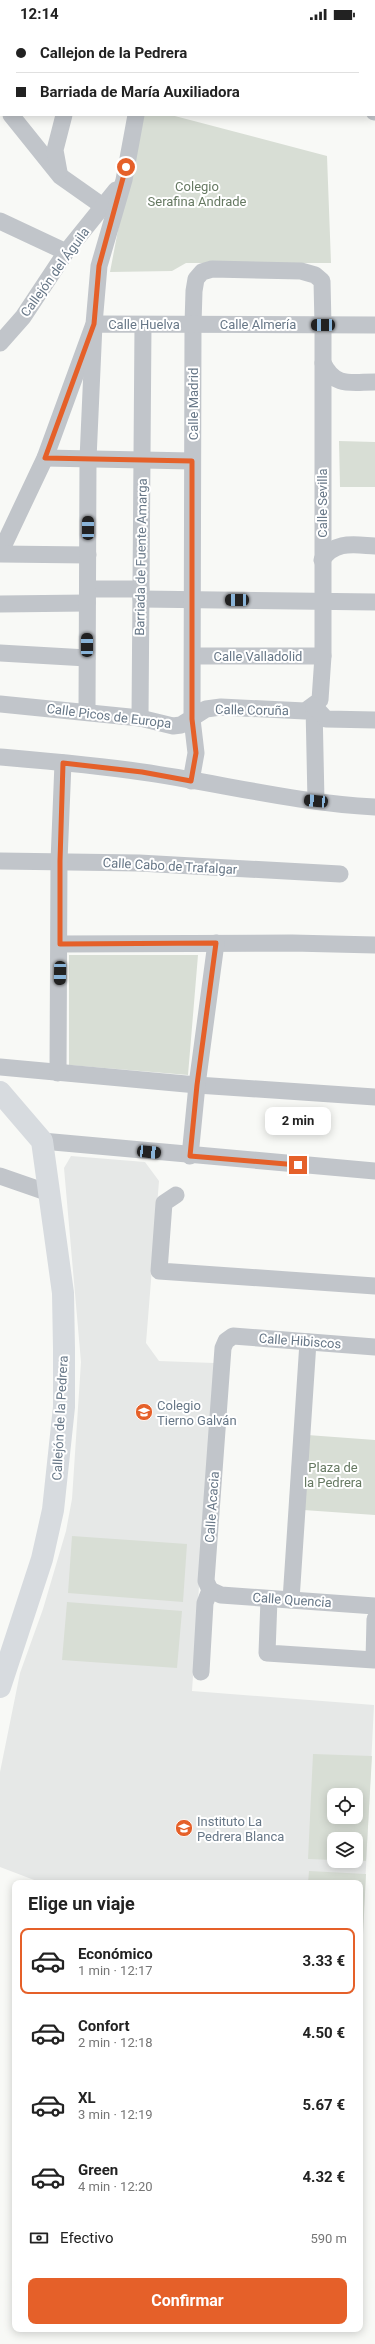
<!DOCTYPE html>
<html lang="es">
<meta charset="utf-8">
<style>
body{margin:0;font-family:Roboto,sans-serif;background:#f2f2f2;color:#222;height:100vh;display:flex;flex-direction:column;font-size:15px;white-space:nowrap}
*{box-sizing:border-box;margin:0}
p{font-size:13px;color:#767676}
.icon{flex:none;width:22px;height:22px;fill:none;stroke:currentColor;stroke-width:2;stroke-linecap:round;stroke-linejoin:round}
.map{position:relative;flex:1;overflow:hidden}
.side{position:absolute;left:12px;top:1852px;width:351px;height:452px;display:flex;flex-direction:column;background:#fff;border-radius:8px;box-shadow:0 2px 10px #0003}
.side>*{flex:none}
.guide{position:absolute;left:0px;top:0px;width:375px;height:88px;box-shadow:0 2px 10px #0003;display:grid;align-content:center;height:88px;padding:0 16px;background:#fff}
.tools{position:absolute;left:327px;top:1760px;display:grid;gap:8px}
.tools a{display:grid;place-items:center;width:36px;height:36px;border-radius:8px;background:#fff;box-shadow:0 2px 10px #0003;font-size:20px}
.end{position:absolute;width:18px;height:18px;margin:-9px;border:5px solid #e56029;background:#fff;box-shadow:0 0 0 2px #fff}
.from{border-radius:50%}
.bubble{position:absolute;height:28px;border-radius:8px;background:#fff;box-shadow:0 2px 10px #0003;font-size:13px;font-weight:700;line-height:28px;text-align:center}
.car{position:absolute;width:12px;height:24px;margin:-12px -6px;border-radius:5px;box-shadow:0 0 3px 1px #0007;background:linear-gradient(#222 24%,#8ab4d8 0 40%,#222 0 76%,#8ab4d8 0 86%,#222 0)}
.guide b{display:flex;align-items:center;gap:14px;height:38px;font-size:15px}
.guide b+b{border-top:1px solid #e0e0e0}
.guide i{width:10px;height:10px;background:#222}
ul{padding:0;list-style:none}
li{display:flex;align-items:center;gap:12px;height:66px;margin:0 8px 6px;padding:0 8px;border:2px solid transparent;border-radius:8px}
li div{flex:1}
li b{display:block;font-size:15px}
li em{font-style:normal;font-weight:700}
li.current{border-color:#e56029}
li>.icon{width:36px;height:36px;stroke-width:1.5}
h2{padding:0 16px;font-size:18px;line-height:48px}
.pay{display:flex;align-items:center;gap:10px;height:44px;padding:0 16px;font-size:15px}
.pay p{margin-inline-start:auto}
.button{display:flex;gap:8px;margin-top:auto;padding:8px 16px}
.button a{flex:1;height:46px;border-radius:8px;background:#e56029;color:#fff;font-size:16px;font-weight:700;line-height:46px;text-align:center}
.status{display:flex;justify-content:space-between;align-items:center;height:28px;padding:0 20px;background:#fff;direction:ltr}
.status svg{height:11px;fill:currentColor}
.map>svg:first-child{display:block}
.built{fill:#e6e8e7;fill-rule:evenodd}
.green{fill:#d8ded5;fill-rule:evenodd}
.lines{fill:none;stroke-linecap:round;stroke-linejoin:round}
.street{stroke:#c1c5ca;stroke-width:17}
.secondary{stroke:#d7dbdf;stroke-width:22}
.route{stroke:#e56029;stroke-width:5}
.labels{text-anchor:middle;dominant-baseline:central;stroke-width:4;stroke-linejoin:round;paint-order:stroke}
.park-label{font-size:13px;fill:#667962;stroke:#fff}
.street-label{font-size:13px;fill:#677787;stroke:#fff}
.poi-label{font-size:13px;fill:#677787;stroke:#fff;text-anchor:start}
</style>
<div class="status"><b>12:14</b><svg viewBox="0 0 49 12"><path d="M0 12V9h3v3zM5 12V6h3v6zM10 12V3h3v9zM15 12V0h3v12zM26 1h20v11H26zM47 4h2v5h-2z"/></svg></div>
<div class="map">
<svg width="375" height="2316" viewBox="0 0 375 2316">
<rect width="100%" height="100%" fill="#f8f9f6"/>
<!-- built -->
<g class="built">
<polygon points="0,0 77,0 1,1 1,25"/>
<path d="M71,1128L145,1134L159,1153L146,1315L159,1333L214,1335L192,1663L374,1677L360,1960V1855H42L0,1839V1744L20,1645L43,1581L66,1503L72,1471L81,1334L64,1140ZM334,1767H356V1789H334ZM334,1811H356V1833H334Z"/>
</g>
<!-- green -->
<g class="green">
<polygon points="140,87 171,87 327,128 331,235 186,235 172,243 110,244"/>
<polygon points="339,413 375,414 375,459 340,459"/>
<polygon points="69,927 198,927 188,1047 69,1037"/>
<polygon points="294,1406 375,1412 375,1487 289,1481"/>
<polygon points="72,1508 187,1516 183,1574 68,1565"/>
<polygon points="67,1574 182,1583 177,1640 62,1632"/>
<path d="M313,1726L372,1728L366,1833H356V1811H334V1832L308,1831ZM334,1767H356V1789H334Z"/>
<polygon points="309,1843 366,1846 361,1947 360,1855 308,1855"/>
</g>
<g class="lines">
<!-- street -->
<g class="street">
<polyline points="309,0 313,1"/>
<polyline points="91,1 92,0"/>
<polyline points="155,1 155,0"/>
<polyline points="374,15 375,15"/>
<polyline points="0,73 1,74"/>
<polyline points="374,84 375,84"/>
<polyline points="11,87 60,148 104,179"/>
<polyline points="59,144 55,122 64,87"/>
<polyline points="0,193 66,224"/>
<polyline points="0,315 23,289 66,224 116,162"/>
<path d="M323,335C335,360 351,354 375,354"/>
<polyline points="45,430 192,433"/>
<polyline points="0,525 45,430 94,296 99,238 124,152 136,87"/>
<polyline points="0,526 88,527"/>
<path d="M322,532C335,512 355,517 375,518"/>
<polyline points="88,561 141,561"/>
<polyline points="141,571 375,574"/>
<polyline points="0,576 87,575"/>
<polyline points="0,625 87,630"/>
<polyline points="193,628 323,628"/>
<polyline points="0,676 140,690 173,698 181,697 206,681 221,679 305,683 320,672 323,628 323,297 322,253 315,247 301,243 212,241 202,244 196,251 194,263 193,296 192,691 196,725 191,753"/>
<polyline points="314,678 316,773"/>
<polyline points="314,678 326,691 375,692"/>
<polyline points="87,684 88,431 94,296 375,297"/>
<polyline points="140,690 143,297"/>
<path d="M0,729C47,733 95,737 142,744C220,755 296,775 375,779"/>
<polyline points="0,833 139,835 340,846"/>
<polyline points="60,916 292,915 375,917"/>
<polyline points="0,1039 197,1057 375,1069"/>
<polyline points="58,1045 59,833 63,735"/>
<polyline points="42,1113 375,1143"/>
<polyline points="190,1128 197,1057 216,915"/>
<polyline points="0,1148 49,1165"/>
<polyline points="176,1167 164,1175 159,1243 375,1258"/>
<polyline points="210,1562 221,1567 375,1578"/>
<polyline points="269,1571 267,1625 374,1632 375,1591"/>
<polyline points="291,1572 308,1314"/>
<polyline points="201,1644 205,1575 210,1562 206,1553 223,1320 226,1313 233,1308 375,1319"/>
</g>
<!-- secondary -->
<polyline class="secondary" points="0,1064 42,1113 63,1265 64,1321 64,1379 53,1482 42,1531 0,1659"/>
</g>
<g class="lines">
<!-- route -->
<polyline class="route" points="126,139 99,238 94,296 45,430 192,433 192,691 196,725 191,753 142,744 63,735 60,833 60,916 216,915 197,1057 190,1128 298,1137"/>
</g>
<!-- icons -->
<defs>
<symbol id="school-disc" viewBox="-11 -11 22 22"><circle r="9.5" fill="#e56029" stroke="#fff"/><path d="M0-5L7-2L0 1L-7-2ZM-4 1L0 2.5L4 1V4Q0 6-4 4Z" fill="#fff"/></symbol>
<symbol id="university-disc" viewBox="-11 -11 22 22"><circle r="9.5" fill="#e56029" stroke="#fff"/><path d="M0-5L7-2L0 1L-7-2ZM-4 1L0 2.5L4 1V4Q0 6-4 4Z" fill="#fff"/></symbol>
</defs>
<g fill-rule="evenodd">
<use href="#school-disc" x="134" y="1374" width="20" height="20"/>
<use href="#university-disc" x="174" y="1790" width="20" height="20"/>
</g>
<g class="labels">
<!-- park labels -->
<g class="park-label">
<text x="197" y="158">Colegio<tspan x="197" dy="15">Serafina Andrade</tspan></text>
<text x="333" y="1439">Plaza de<tspan x="333" dy="15">la Pedrera</tspan></text>
</g>
<!-- street labels -->
<g class="street-label">
<text transform="translate(55 244) rotate(-54)">Callejón del Águila</text>
<text x="144" y="296">Calle Huelva</text>
<text x="258" y="296">Calle Almería</text>
<text transform="translate(193 376) rotate(-90)">Calle Madrid</text>
<text transform="translate(322 475) rotate(-90)">Calle Sevilla</text>
<text transform="translate(141 529) rotate(-89)">Barriada de Fuente Amarga</text>
<text x="258" y="628">Calle Valladolid</text>
<text transform="translate(252 682) rotate(1)">Calle Coruña</text>
<text transform="translate(109 688) rotate(7)">Calle Picos de Europa</text>
<text transform="translate(170 838) rotate(3)">Calle Cabo de Trafalgar</text>
<text transform="translate(300 1313) rotate(4)">Calle Hibiscos</text>
<text transform="translate(60 1390) rotate(-87)">Callejón de la Pedrera</text>
<text transform="translate(212 1479) rotate(-86)">Calle Acacia</text>
<text transform="translate(292 1572) rotate(4)">Calle Quencia</text>
</g>
<!-- poi labels -->
<g class="poi-label">
<text x="157" y="1377">Colegio<tspan x="157" dy="15">Tierno Galván</tspan></text>
<text x="197" y="1793">Instituto La<tspan x="197" dy="15">Pedrera Blanca</tspan></text>
</g>
</g>
</svg>
<div class="tools">
<a><svg class="icon" aria-label="locate" viewBox="0 0 24 24"><circle cx="12" cy="12" r="6"/><path d="M12 2v4M12 18v4M2 12h4M18 12h4"/></svg></a>
<a><svg class="icon" aria-label="layers" viewBox="0 0 24 24"><path d="M12 4l9 5-9 5-9-5zM3 14l9 5 9-5"/></svg></a>
</div>
<i class="end from" style="left:126px;top:139px"></i>
<i class="end" style="left:298px;top:1137px"></i>
<div class="bubble" style="left:265px;top:1079px;width:66px">2 min</div>
<i class="car" style="left:323px;top:297px;rotate:270deg"></i>
<i class="car" style="left:88px;top:500px;rotate:0deg"></i>
<i class="car" style="left:237px;top:572px;rotate:270deg"></i>
<i class="car" style="left:87px;top:617px;rotate:0deg"></i>
<i class="car" style="left:316px;top:773px;rotate:275deg"></i>
<i class="car" style="left:60px;top:945px;rotate:181deg"></i>
<i class="car" style="left:149px;top:1124px;rotate:96deg"></i>
<div class="guide">
<b><i class="from"></i>Callejon de la Pedrera</b>
<b><i></i>Barriada de María Auxiliadora</b>
</div>
<section class="side">
<h2>Elige un viaje</h2>
<ul>
<li class="current"><svg class="icon" aria-label="car" viewBox="0 0 24 24"><path d="M5 17H2v-5l4-1 3-4h7l3 4 3 1v5h-3M9 17h6M6 11h13"/><circle cx="7" cy="17" r="2"/><circle cx="17" cy="17" r="2"/></svg><div><b>Económico</b><p>1 min · 12:17</p></div><em>3.33 €</em></li>
<li><svg class="icon" aria-label="car" viewBox="0 0 24 24"><path d="M5 17H2v-5l4-1 3-4h7l3 4 3 1v5h-3M9 17h6M6 11h13"/><circle cx="7" cy="17" r="2"/><circle cx="17" cy="17" r="2"/></svg><div><b>Confort</b><p>2 min · 12:18</p></div><em>4.50 €</em></li>
<li><svg class="icon" aria-label="car" viewBox="0 0 24 24"><path d="M5 17H2v-5l4-1 3-4h7l3 4 3 1v5h-3M9 17h6M6 11h13"/><circle cx="7" cy="17" r="2"/><circle cx="17" cy="17" r="2"/></svg><div><b>XL</b><p>3 min · 12:19</p></div><em>5.67 €</em></li>
<li><svg class="icon" aria-label="car" viewBox="0 0 24 24"><path d="M5 17H2v-5l4-1 3-4h7l3 4 3 1v5h-3M9 17h6M6 11h13"/><circle cx="7" cy="17" r="2"/><circle cx="17" cy="17" r="2"/></svg><div><b>Green</b><p>4 min · 12:20</p></div><em>4.32 €</em></li>
</ul>
<div class="pay"><svg class="icon" aria-label="cash" viewBox="0 0 24 24"><path d="M3 7h18v10H3z"/><circle cx="12" cy="12" r="2"/></svg>Efectivo<p>590 m</p></div>
<div class="button"><a>Confirmar</a></div>
</section>
</div>
